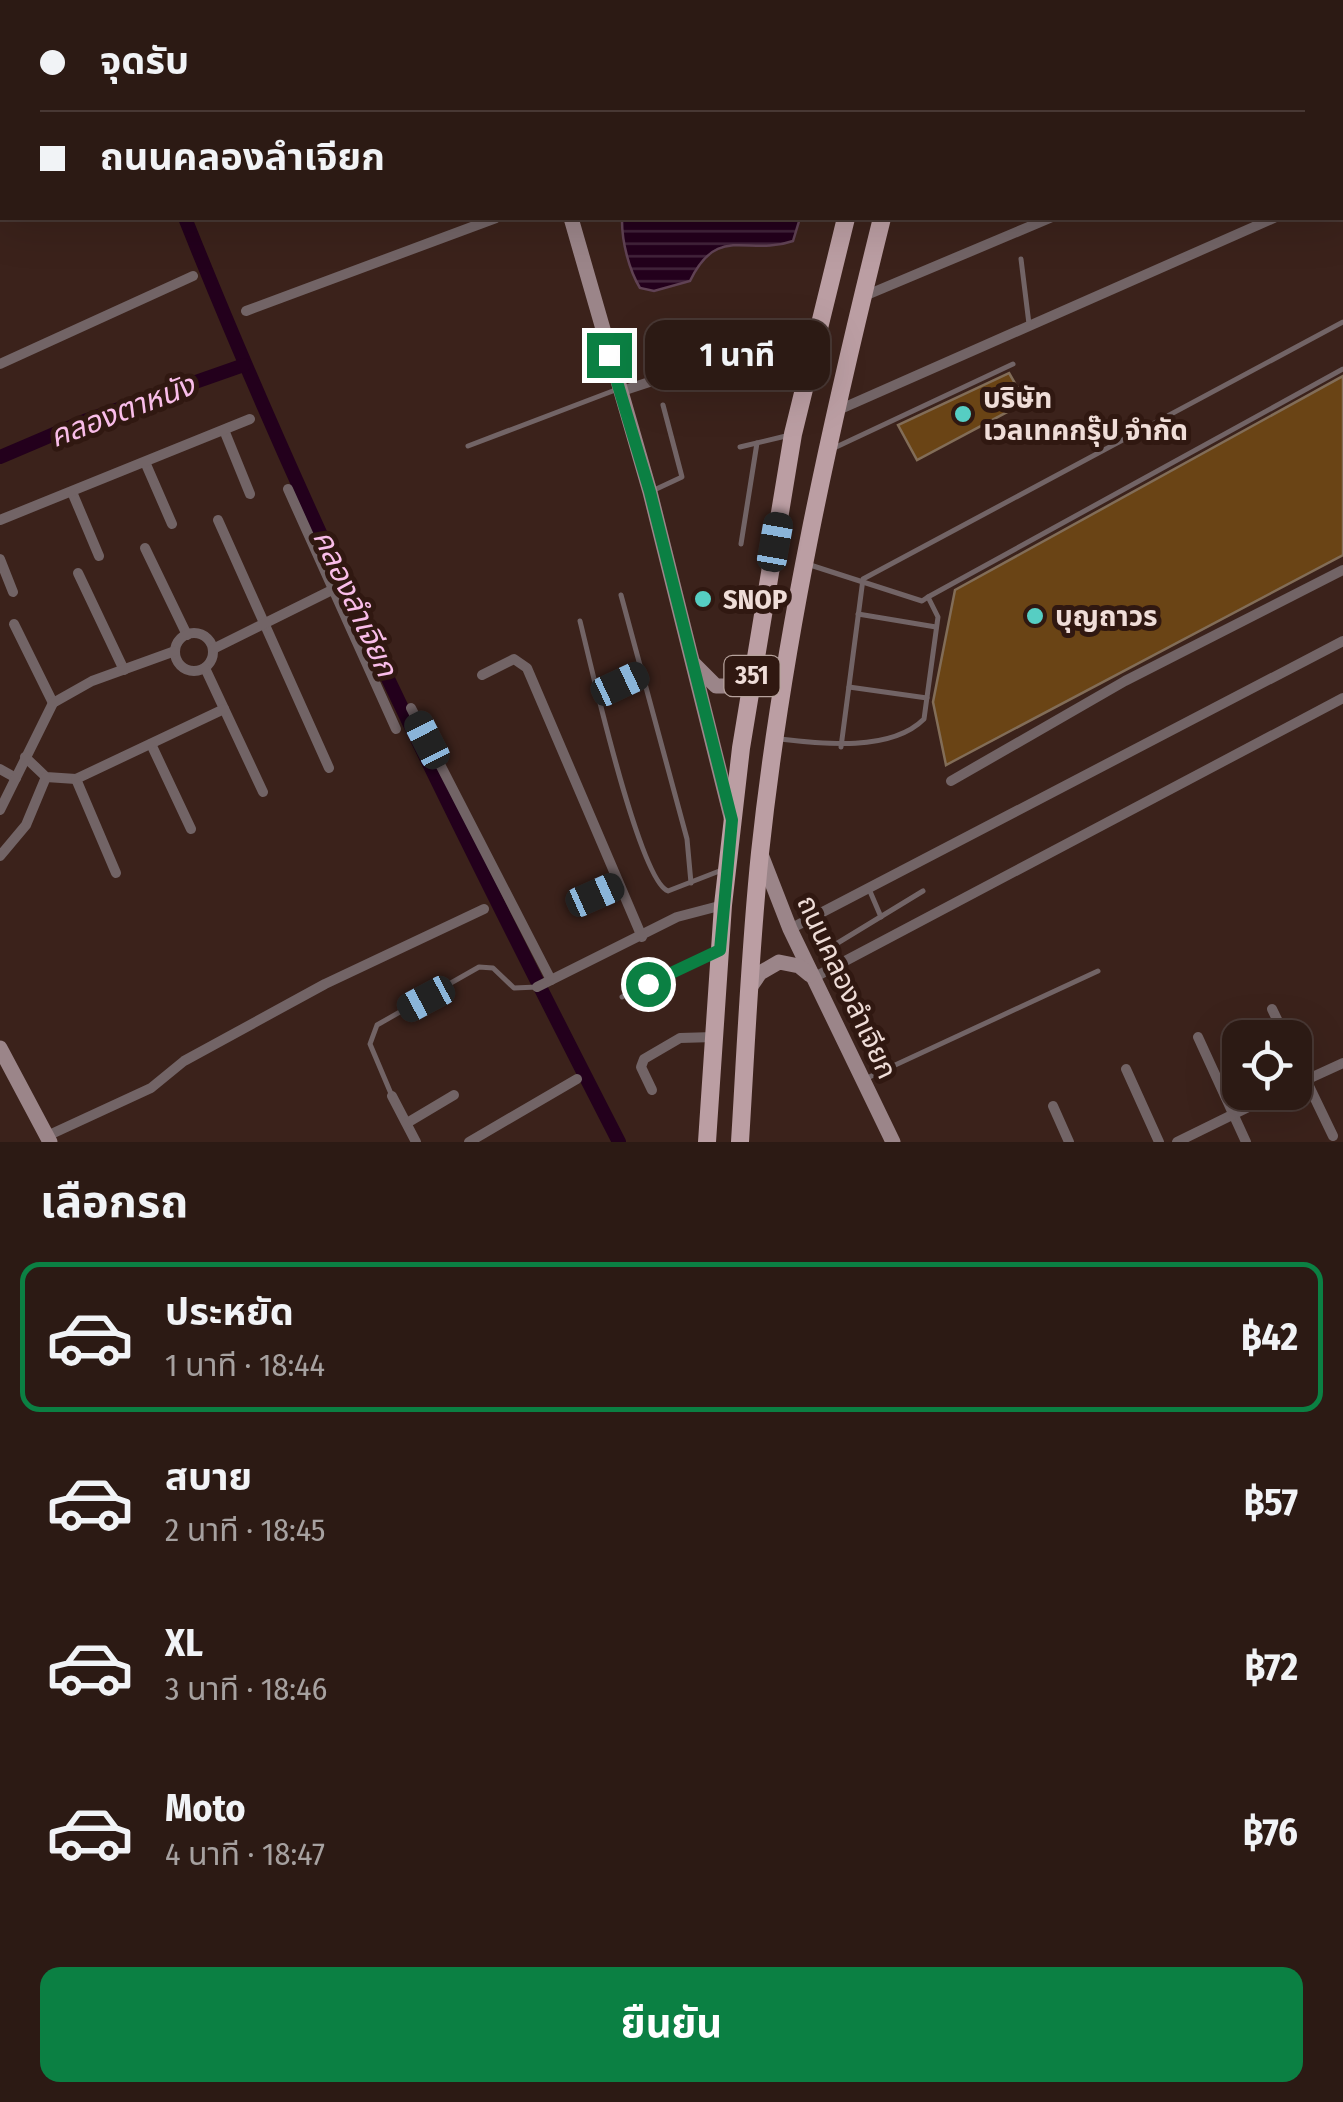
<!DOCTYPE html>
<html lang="th">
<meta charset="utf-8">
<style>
body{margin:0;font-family:"Fira Sans Condensed","Noto Sans Thai",sans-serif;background:#34231d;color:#f1f3f6;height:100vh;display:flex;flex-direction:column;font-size:38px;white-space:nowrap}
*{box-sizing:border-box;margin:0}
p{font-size:32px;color:#a6a1a0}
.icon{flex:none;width:55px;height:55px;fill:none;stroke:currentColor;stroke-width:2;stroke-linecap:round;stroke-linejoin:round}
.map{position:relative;height:1142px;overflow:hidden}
.sheet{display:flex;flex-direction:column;background:#2c1a14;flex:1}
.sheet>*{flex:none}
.guide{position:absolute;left:0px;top:0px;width:1345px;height:220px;box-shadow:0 10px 40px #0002,0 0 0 2px #483834;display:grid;align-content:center;height:220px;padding:0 40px;background:#2c1a14}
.buttons{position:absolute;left:1222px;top:1020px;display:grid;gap:20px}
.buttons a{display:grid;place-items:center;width:90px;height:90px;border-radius:20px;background:#2c1a14;box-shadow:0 10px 40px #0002,0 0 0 2px #483834;font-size:50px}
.end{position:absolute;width:45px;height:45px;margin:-22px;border:12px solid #0b8043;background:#fff;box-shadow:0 0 0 5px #fff}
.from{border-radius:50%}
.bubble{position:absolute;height:70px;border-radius:20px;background:#2c1a14;box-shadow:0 10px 40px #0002,0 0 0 2px #483834;font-size:32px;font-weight:700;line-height:70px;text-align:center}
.car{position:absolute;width:30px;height:60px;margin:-30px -15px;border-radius:12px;box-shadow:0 0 8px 2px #0007;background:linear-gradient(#222 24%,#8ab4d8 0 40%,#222 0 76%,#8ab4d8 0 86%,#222 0)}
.guide b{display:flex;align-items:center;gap:35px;height:95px;font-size:38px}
.guide b+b{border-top:2px solid #483834}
.guide i{width:25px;height:25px;background:#f1f3f6}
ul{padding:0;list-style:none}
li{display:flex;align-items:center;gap:30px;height:150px;margin:0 20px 15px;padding:0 20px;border:5px solid transparent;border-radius:20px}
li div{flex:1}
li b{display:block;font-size:38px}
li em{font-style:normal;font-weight:700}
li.on{border-color:#0b8043}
li>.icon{width:90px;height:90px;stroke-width:1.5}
h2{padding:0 40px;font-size:45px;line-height:120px}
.action{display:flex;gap:20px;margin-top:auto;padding:20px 40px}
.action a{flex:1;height:115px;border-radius:20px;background:#0b8043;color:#fff;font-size:40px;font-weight:700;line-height:115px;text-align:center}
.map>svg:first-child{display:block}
.water{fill:url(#water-rules);stroke:#604254;stroke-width:2.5}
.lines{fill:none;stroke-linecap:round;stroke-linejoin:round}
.canal{stroke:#23001c;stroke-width:14}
.building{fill:#6a4415;stroke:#826d58;stroke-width:2.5}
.path{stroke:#806963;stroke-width:2.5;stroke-dasharray:8 8;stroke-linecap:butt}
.lane{stroke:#726466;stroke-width:5}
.street{stroke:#726466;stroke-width:10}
.secondary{stroke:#9b8589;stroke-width:15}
.primary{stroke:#bb9ea3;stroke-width:18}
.route{stroke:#0b8043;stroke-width:12}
.poi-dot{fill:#56cec3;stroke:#301811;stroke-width:4}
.labels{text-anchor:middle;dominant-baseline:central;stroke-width:10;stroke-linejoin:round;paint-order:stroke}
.shield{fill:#301811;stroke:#b6a29c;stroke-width:2.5}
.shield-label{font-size:25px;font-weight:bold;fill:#efddd8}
.poi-label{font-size:28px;font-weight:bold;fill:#efddd8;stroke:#301811;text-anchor:start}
.street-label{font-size:28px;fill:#efddd8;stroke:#301811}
.water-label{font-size:30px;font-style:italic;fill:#f9bde9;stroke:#301811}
</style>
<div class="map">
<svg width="1343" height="1142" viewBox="0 0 1343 1142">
<defs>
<pattern id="water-rules" width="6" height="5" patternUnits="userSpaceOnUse" patternTransform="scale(2.5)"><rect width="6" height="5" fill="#23001c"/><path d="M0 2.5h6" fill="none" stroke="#43253c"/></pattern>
</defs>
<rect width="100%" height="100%" fill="#3b221b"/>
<!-- water -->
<path class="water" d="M626,218H800L793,241C747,257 718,223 690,281L654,291L640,288C629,270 622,242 622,221Z"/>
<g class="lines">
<!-- canal -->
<g class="canal">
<polyline points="103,0 104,2"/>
<path d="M185,218C311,534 464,840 619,1142"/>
<polyline points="0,457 87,420 244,365"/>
</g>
</g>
<!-- building -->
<g class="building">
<polygon points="1009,373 1026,402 917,460 898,425"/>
<polygon points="1343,376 1343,555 946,765 933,702 955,590"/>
</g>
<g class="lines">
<!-- path -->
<g class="path">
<polyline points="0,0 2,7"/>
<polyline points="46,2 50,0"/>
<polyline points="54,2 56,0"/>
<polyline points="0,15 2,12"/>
<polyline points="0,28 2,27"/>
<polyline points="0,32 2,31"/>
</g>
<!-- lane -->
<g class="lane">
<polyline points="713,0 713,2"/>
<polyline points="829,0 830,2"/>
<polyline points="858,0 859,2"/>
<polyline points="581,2 588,0"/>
<polyline points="872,2 873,0"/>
<polyline points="1005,2 1006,0"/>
<polyline points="1021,259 1029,324"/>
<polyline points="468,446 618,389"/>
<polyline points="740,447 790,435"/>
<polyline points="834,448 1013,364"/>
<polyline points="652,491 682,477 663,405"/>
<polyline points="741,544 757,443"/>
<polyline points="621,595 687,839 691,883"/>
<polyline points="928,597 1343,369"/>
<polyline points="858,614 936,627"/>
<path d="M580,621C590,661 639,881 668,891L722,870"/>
<polyline points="849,687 927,698"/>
<polyline points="599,694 641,674"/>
<path d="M780,739C822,744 891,752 924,719L938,617L928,597L922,601L807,564"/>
<polyline points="841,747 863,579 1343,322"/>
<polyline points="869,889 881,917"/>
<polyline points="836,944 923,891"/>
<polyline points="622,997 714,952"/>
<polyline points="865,1079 1098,971"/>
<polyline points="392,1096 370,1044 377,1025 479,967 493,968 514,988 537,987"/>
</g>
<!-- street -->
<g class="street">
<polyline points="148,0 149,2"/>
<polyline points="1289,0 1290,2"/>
<polyline points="297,2 303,0"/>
<polyline points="1342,94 1343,94"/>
<polyline points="0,115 2,114"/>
<polyline points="1342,189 1343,189"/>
<polyline points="0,204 2,203"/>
<polyline points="862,297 1050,218"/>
<polyline points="246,311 496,218"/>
<polyline points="0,364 193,276"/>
<polyline points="619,392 819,326"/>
<polyline points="836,411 1274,218"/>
<polyline points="224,430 250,494"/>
<polyline points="145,462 172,524"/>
<polyline points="288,489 396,729"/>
<polyline points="72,492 99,556"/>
<polyline points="0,520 250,419"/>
<polyline points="218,520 329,768"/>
<polyline points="145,548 187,635"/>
<polyline points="0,559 13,592"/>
<polyline points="78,573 124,670"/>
<polyline points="14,624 53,703"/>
<circle cx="194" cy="652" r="19"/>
<polyline points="213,649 332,590"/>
<polyline points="205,668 263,792"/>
<polyline points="482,675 514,659 527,668 642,937"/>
<polyline points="411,708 551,980"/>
<polyline points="151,744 191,829"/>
<polyline points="25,757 46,777 76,779 224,709"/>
<polyline points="0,769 16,778"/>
<polyline points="76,779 116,873"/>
<polyline points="951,781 1125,681 1343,570"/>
<polyline points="0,810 53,703 92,681 175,651"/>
<polyline points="0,856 26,825 46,777"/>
<polyline points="573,905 617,886"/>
<polyline points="790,929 1343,641"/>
<polyline points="813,978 1343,698"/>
<polyline points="537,987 677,917 723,905"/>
<polyline points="1272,1009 1286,1038"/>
<polyline points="1198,1037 1246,1142"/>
<polyline points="1295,1057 1333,1136"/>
<polyline points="1126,1069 1159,1142"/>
<polyline points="1295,1085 1343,1063"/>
<polyline points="652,1090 641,1067 644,1059 680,1038 714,1037"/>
<polyline points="392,1096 416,1142"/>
<polyline points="1053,1106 1069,1142"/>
<polyline points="407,1123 454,1095"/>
<polyline points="47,1136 151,1088 184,1061 325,984 484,909"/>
<polyline points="469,1142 577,1079"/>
<polyline points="1177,1142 1279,1092"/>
</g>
<!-- secondary -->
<g class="secondary">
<polyline points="516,0 517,2"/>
<polyline points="571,218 650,492 731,817"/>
<polyline points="694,664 716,686 750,686"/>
<polyline points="760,852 790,929 893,1142"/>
<polyline points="749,989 760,973 779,962 799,966 810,975"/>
<polyline points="0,1048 50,1142"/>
</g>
<!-- primary -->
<g class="primary">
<polyline points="909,2 910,0"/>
<polyline points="945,2 946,0"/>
<polyline points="707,1142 723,905 741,748 793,434 846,218"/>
<path d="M740,1142C746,1046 750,949 760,853C783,638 830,427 882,218"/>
</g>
</g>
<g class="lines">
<!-- route -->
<polyline class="route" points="609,355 650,492 732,820 720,950 648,984"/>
</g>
<!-- markers -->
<g class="poi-dot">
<circle cx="963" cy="414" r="10"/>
<circle cx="703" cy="599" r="10"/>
<circle cx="1035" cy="616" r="10"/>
</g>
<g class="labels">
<!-- shield labels -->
<rect class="shield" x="724.5" y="656" width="55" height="40" rx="8"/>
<g class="shield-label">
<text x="752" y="676">351</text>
</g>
<!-- poi labels -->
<g class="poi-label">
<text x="983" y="398">บริษัท<tspan x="983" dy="32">เวลเทคกรุ๊ป จำกัด</tspan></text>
<text x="723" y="599">SNOP</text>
<text x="1055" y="616">บุญถาวร</text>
</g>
<!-- street labels -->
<g class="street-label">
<text transform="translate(847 987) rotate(65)">ถนนคลองลำเจียก</text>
</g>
<!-- water labels -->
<g class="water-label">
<text transform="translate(122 411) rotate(-21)">คลองตาหนัง</text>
<text transform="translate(355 603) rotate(65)">คลองลำเจียก</text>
</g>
</g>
</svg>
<div class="buttons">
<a><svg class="icon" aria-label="locate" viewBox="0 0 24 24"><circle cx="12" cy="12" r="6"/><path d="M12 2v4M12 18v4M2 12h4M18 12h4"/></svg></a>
</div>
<i class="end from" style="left:648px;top:984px"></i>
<i class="end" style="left:609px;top:355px"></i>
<div class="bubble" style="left:645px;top:320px;width:185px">1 นาที</div>
<i class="car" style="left:775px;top:542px;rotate:10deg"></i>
<i class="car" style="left:620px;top:684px;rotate:65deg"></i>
<i class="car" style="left:427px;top:740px;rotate:333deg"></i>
<i class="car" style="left:595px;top:895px;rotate:66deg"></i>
<i class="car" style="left:426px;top:999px;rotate:242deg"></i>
<div class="guide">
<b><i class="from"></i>จุดรับ</b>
<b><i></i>ถนนคลองลำเจียก</b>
</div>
</div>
<section class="sheet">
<h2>เลือกรถ</h2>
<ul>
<li class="on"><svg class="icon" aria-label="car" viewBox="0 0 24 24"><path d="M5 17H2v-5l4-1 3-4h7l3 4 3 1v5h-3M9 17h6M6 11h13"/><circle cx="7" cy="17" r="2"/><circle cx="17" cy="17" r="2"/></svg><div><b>ประหยัด</b><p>1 นาที · 18:44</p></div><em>฿42</em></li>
<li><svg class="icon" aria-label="car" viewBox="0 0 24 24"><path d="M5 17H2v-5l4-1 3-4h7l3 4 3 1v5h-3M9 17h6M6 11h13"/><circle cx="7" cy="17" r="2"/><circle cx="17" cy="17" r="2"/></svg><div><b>สบาย</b><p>2 นาที · 18:45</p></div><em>฿57</em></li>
<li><svg class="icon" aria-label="car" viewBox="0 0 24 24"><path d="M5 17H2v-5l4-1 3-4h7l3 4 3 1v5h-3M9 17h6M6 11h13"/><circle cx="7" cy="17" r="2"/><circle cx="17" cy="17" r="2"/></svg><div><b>XL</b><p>3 นาที · 18:46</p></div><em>฿72</em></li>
<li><svg class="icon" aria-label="car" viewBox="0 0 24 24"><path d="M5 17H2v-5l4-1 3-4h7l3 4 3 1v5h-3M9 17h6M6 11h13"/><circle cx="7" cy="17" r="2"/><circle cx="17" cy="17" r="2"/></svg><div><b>Moto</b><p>4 นาที · 18:47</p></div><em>฿76</em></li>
</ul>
<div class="action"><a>ยืนยัน</a></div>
</section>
